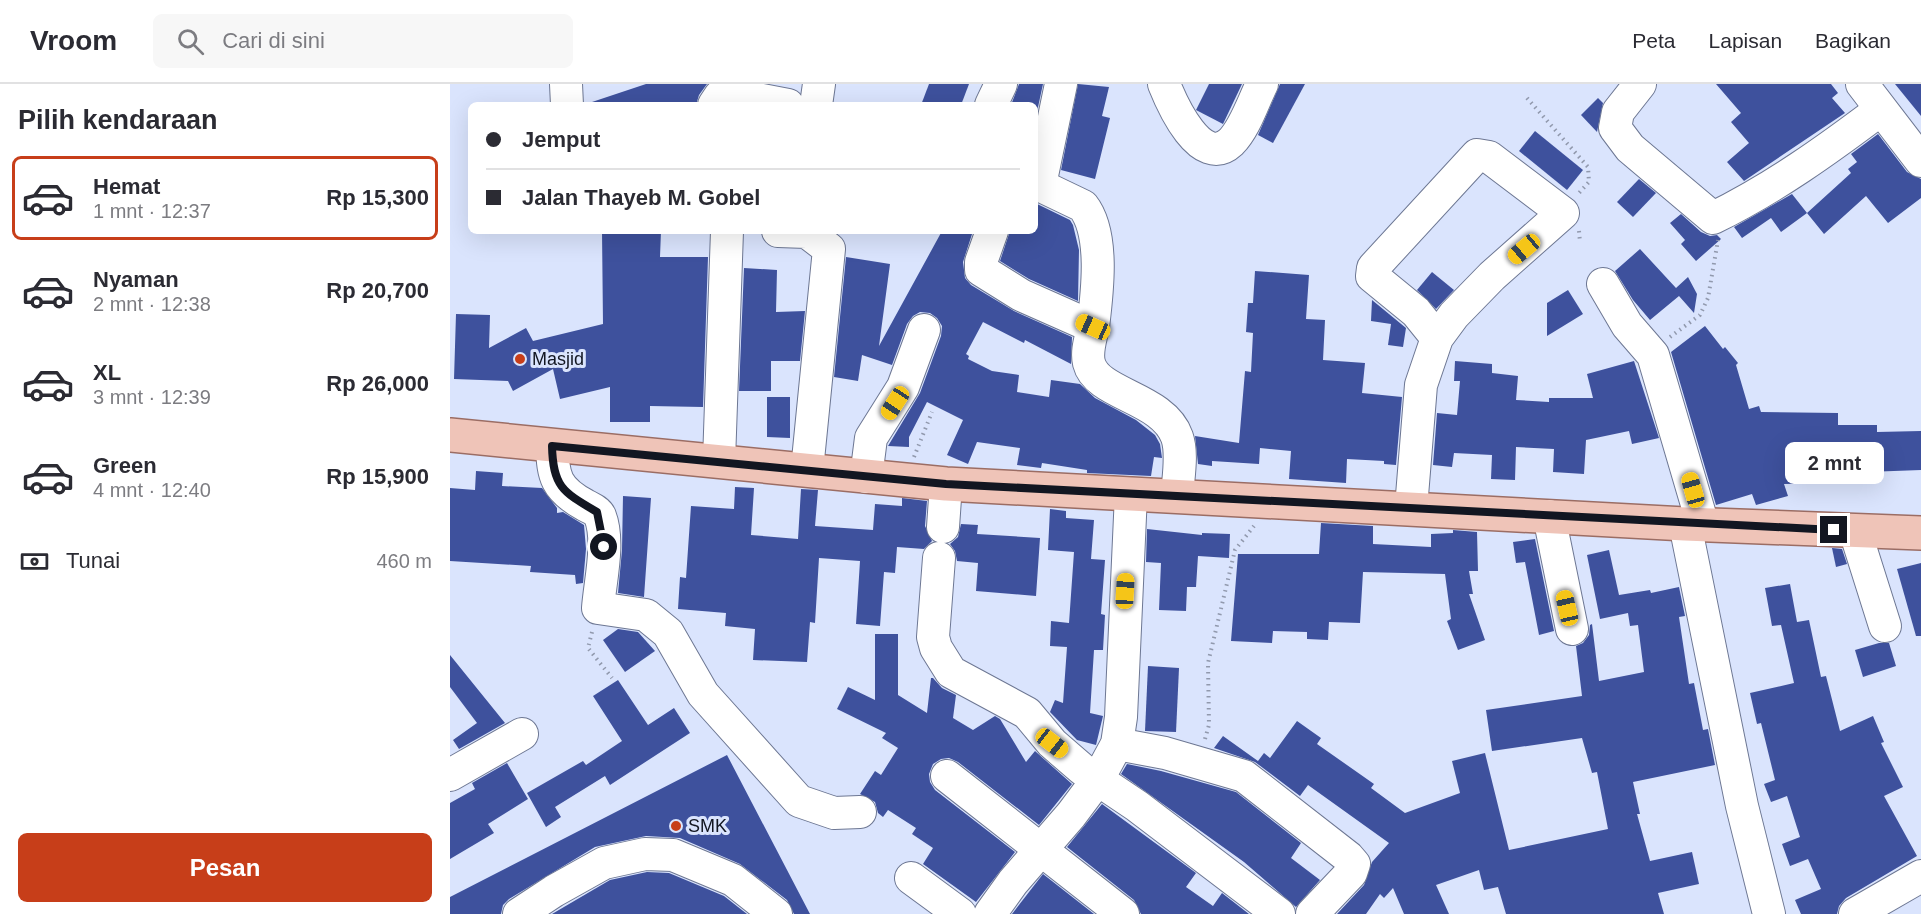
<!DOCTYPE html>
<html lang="id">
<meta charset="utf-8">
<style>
body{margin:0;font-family:Arial,sans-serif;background:#f7f7f7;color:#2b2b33;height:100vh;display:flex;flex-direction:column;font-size:22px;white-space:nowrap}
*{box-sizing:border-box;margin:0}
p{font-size:20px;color:#7c7c81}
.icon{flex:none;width:33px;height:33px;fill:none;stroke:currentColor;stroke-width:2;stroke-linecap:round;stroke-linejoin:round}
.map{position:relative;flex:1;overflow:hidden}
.side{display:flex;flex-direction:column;background:#fff;width:450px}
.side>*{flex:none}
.hud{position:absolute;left:18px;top:18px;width:570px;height:132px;border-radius:9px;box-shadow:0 6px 24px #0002;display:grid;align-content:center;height:132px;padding:0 18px;background:#fff}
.end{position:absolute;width:27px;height:27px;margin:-14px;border:8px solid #121621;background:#fff;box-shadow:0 0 0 3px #fff}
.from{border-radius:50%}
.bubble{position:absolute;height:42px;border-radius:9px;background:#fff;box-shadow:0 6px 24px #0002;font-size:20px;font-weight:600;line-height:42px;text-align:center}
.car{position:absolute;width:18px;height:36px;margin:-18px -9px;border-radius:8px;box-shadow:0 0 4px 2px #0007;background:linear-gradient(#f5c518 24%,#345 0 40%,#f5c518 0 76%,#345 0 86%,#f5c518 0)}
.hud b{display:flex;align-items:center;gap:21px;height:57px;font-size:22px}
.hud b+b{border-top:2px solid #e1e1e2}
.hud i{width:15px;height:15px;background:#2b2b33}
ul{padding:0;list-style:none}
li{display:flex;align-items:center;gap:18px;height:84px;margin:0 12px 9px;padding:0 6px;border:3px solid transparent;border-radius:9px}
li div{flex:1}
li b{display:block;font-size:22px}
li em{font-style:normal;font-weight:600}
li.active{border-color:#c73e19}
li>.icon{width:54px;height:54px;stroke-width:1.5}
h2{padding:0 18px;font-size:27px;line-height:72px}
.pay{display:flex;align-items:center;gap:15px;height:66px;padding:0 18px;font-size:22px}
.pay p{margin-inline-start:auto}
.button{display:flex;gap:12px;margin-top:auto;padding:12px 18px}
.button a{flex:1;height:69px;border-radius:9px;background:#c73e19;color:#fff;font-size:24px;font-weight:600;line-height:69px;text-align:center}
header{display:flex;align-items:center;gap:36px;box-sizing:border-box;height:84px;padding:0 30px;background:#fff;border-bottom:2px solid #e1e1e2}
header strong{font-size:28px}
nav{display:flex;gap:33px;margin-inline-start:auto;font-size:21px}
.search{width:420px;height:54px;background:#f7f7f7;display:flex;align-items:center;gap:15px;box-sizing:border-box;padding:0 21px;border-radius:9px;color:#7c7c81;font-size:22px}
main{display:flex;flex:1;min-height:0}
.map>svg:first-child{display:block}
.building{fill:#3e519d}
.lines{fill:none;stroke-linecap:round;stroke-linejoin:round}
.minor-casing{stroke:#6d7793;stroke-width:34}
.major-casing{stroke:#9b6d64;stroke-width:36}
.path{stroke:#9199ad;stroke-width:4;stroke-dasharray:1.5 4.5;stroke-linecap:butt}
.minor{stroke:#fff;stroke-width:32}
.major{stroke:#efc4b8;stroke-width:33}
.route{stroke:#121621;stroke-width:8}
.poi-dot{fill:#c73e19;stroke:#dae4fd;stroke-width:2}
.labels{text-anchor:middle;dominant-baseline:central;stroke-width:6;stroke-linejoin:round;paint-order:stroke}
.poi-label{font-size:18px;fill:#121621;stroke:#dae4fd;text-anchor:start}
</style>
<header>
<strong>Vroom</strong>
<div class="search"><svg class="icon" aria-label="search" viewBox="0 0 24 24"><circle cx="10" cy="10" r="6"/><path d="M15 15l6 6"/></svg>Cari di sini</div>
<nav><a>Peta</a><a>Lapisan</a><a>Bagikan</a></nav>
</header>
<main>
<section class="side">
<h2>Pilih kendaraan</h2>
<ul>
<li class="active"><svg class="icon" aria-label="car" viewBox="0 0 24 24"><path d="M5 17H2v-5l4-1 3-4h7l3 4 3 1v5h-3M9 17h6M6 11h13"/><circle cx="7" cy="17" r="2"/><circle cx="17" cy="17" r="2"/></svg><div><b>Hemat</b><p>1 mnt · 12:37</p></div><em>Rp 15,300</em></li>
<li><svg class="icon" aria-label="car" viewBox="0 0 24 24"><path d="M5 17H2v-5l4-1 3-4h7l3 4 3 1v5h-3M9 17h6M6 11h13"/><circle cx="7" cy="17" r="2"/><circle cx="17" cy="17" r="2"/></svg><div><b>Nyaman</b><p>2 mnt · 12:38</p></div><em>Rp 20,700</em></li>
<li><svg class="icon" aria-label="car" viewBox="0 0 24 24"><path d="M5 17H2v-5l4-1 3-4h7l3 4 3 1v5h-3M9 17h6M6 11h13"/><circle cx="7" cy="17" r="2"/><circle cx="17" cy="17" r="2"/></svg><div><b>XL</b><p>3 mnt · 12:39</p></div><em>Rp 26,000</em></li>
<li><svg class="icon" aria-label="car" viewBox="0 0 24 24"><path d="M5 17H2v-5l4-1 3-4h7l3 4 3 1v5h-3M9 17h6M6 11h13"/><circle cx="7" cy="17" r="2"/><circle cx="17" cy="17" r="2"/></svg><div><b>Green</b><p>4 mnt · 12:40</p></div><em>Rp 15,900</em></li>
</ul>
<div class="pay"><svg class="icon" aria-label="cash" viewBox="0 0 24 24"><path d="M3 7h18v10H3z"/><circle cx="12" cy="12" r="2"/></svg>Tunai<p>460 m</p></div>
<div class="button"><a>Pesan</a></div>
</section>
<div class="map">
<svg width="1471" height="830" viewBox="0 0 1471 830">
<rect width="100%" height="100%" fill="#dae4fd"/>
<!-- building -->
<g class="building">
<polygon points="196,0 257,0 249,11 246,21 142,21 142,18"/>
<polygon points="479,0 519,0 511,21 471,21"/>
<polygon points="569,0 593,0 585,37 585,21 561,21"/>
<polygon points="628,0 659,3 652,32 660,34 645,95 611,86"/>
<polygon points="759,0 792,0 773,40 746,26"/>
<polygon points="830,0 855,0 823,59 808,51"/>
<polygon points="1266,0 1381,0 1388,9 1382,14 1395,29 1294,97 1277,78 1299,59 1281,38 1291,29"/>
<polygon points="1445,0 1471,0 1471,32"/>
<polygon points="1148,14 1153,19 1147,48 1131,31"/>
<polygon points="1085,47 1133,86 1117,106 1069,67"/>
<polygon points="1428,50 1457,88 1471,95 1471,114 1438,139 1416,112 1374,150 1357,129 1331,148 1321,134 1292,154 1284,143 1342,110 1357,129 1401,89 1398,85 1407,78 1401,70"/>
<polygon points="1189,95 1206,109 1183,133 1167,118"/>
<polygon points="585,119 620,136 623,141 629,166 628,217 579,195 550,177 560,147 585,147"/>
<polygon points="1231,130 1251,148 1260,152 1267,151 1271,155 1246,177 1231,160 1235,156 1220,139"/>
<polygon points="152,147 211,147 210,173 258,173 253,323 200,322 200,338 160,338 160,303 110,315 103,285 63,307 58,297 4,295 6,230 40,231 39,264 76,244 83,257 153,240"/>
<polygon points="492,147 523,147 513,178 515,194 521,201 564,227 622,253 621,280 575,256 574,259 533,238 516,270 519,272 518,275 542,287 569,291 567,308 599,313 601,296 630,300 645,314 686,336 705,351 710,360 712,374 704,373 701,392 637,389 637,386 592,379 591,384 567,381 570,364 527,358 518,380 497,371 513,336 477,318 459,353 459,363 438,362 470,309 491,252 492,242 487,234 480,229 470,228 463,232 457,240 442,281 412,271 408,297 384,293 396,173 440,180 429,262"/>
<polygon points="1190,165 1226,204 1238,193 1247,210 1244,229 1229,212 1200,236 1183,216 1165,187"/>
<polygon points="294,184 327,186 326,228 355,227 350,277 321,277 321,307 289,307"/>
<polygon points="805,187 859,191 856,235 875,236 873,276 915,279 912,309 952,313 946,381 934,380 934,377 897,375 896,399 839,395 841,367 810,364 809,380 762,377 762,382 748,380 745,352 789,359 795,287 801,288 803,249 796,248 798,219 803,219"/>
<polygon points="982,188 1004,206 986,225 967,206"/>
<polygon points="1118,206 1133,230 1097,252 1097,219"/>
<polygon points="922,216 956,244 953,263 938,261 941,240 921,237"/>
<polygon points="1255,242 1273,265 1275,263 1288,279 1286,281 1299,325 1309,322 1311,328 1388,329 1388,341 1427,341 1427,348 1471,347 1471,386 1389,389 1389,399 1334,400 1338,412 1306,421 1302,410 1266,421 1221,268"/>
<polygon points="1005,277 1042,280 1042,289 1068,292 1066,316 1099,318 1099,314 1143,314 1137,290 1184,277 1209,354 1182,360 1179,347 1136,356 1134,390 1103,388 1104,365 1066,363 1065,396 1041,395 1042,371 1004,369 1002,383 983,381 987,329 1007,331 1010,297 1004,297"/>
<polygon points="317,313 340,313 340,354 317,353"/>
<polygon points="26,387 53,389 52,402 92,404 107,424 107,429 113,428 134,441 136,465 133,499 126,500 125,491 80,488 81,482 0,477 0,404 25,406"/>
<polygon points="285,403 304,404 301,451 348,455 351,405 368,406 365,442 423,446 425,420 452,422 452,414 477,417 475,442 482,457 474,465 447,463 445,489 434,488 430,542 406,540 410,477 369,474 365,539 360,538 357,578 303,576 305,545 275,542 276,529 228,525 230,493 236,494 241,422 284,425"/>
<polygon points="173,412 201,414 194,513 168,509 172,466"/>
<polygon points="600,425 616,427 616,434 644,436 641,475 655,476 651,530 655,531 653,566 644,566 640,629 653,632 646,661 627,656 600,628 605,616 613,619 617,563 600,562 601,537 619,539 624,468 598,466"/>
<polygon points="871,439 923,442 923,460 981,463 981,450 1003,449 1003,446 1027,448 1028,487 1019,487 1023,510 1019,510 1035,556 1008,566 997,537 1001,535 995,490 913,488 910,539 879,538 878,556 857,555 857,548 823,547 822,559 781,557 788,470 869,470"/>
<polygon points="511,440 528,441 527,450 590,454 586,512 526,507 528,479 507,477 505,467 500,460 508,453"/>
<polygon points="697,445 752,451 752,449 780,450 779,474 748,472 746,503 737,503 736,527 709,526 711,479 696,478"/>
<polygon points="1085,455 1104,547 1089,551 1075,478 1066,479 1063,458"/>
<polygon points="1382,464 1392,465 1397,480 1386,483"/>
<polygon points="1159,466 1169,511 1200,506 1201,509 1229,503 1235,532 1229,533 1239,600 1244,599 1253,646 1258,645 1265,681 1183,698 1190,730 1187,730 1200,777 1242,768 1249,800 1208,809 1214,830 1056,830 1048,803 1034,806 1029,786 986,801 999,830 954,830 943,804 934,814 930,810 916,830 887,830 914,801 922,778 939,759 858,701 850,712 805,678 764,664 773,652 808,677 814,669 820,674 847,637 871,654 867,660 924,700 921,704 955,729 1010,709 1002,677 1035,669 1059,766 1158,745 1147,688 1142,689 1132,654 1042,667 1036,626 1132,612 1126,562 1133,559 1139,551 1140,541 1142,540 1149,597 1194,588 1188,541 1180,542 1178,529 1150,535 1137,471"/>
<polygon points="1471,479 1471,552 1466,552 1447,485"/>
<polygon points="1340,500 1347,538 1359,536 1371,593 1376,592 1390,647 1423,632 1434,658 1431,659 1453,703 1434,712 1467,772 1396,814 1389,822 1387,830 1351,830 1345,816 1371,805 1358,775 1340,782 1332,760 1350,753 1337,712 1321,718 1314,700 1325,696 1311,639 1307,640 1300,609 1344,599 1331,541 1322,542 1315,504"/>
<polygon points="168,545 188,548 205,567 175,588 153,556"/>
<polygon points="425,550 448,550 448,611 477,629 481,594 483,594 492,604 506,611 503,634 523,646 545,632 550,635 576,678 585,667 622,700 589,741 508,678 499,674 491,675 483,680 479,690 480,698 485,706 565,768 526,818 473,780 483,764 462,750 466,744 438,726 433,733 428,729 425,718 410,710 425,687 431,691 448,664 432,654 436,649 387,625 398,603 425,616"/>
<polygon points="1429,559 1439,559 1446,582 1413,593 1405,566"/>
<polygon points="0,571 55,639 9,665 3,656 27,639 0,603"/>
<polygon points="698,582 729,584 726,648 695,647"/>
<polygon points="168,596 198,641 224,624 240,649 160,701 155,692 105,723 111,733 96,743 77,709 133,677 136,681 172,657 143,612"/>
<polygon points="277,671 360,830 344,830 337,816 290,780 230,754 196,752 145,763 59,815 53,821 51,830 0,830 0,813"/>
<polygon points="57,679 78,715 38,740 44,749 0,775 0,719 25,705 22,699"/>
<polygon points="677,680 711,687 786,708 851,759 841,774 870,796 846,823 794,778 671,690"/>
<polygon points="652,720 746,789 736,803 763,822 772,809 799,830 691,830 684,816 617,763"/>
<polygon points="197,788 219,789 274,812 297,830 102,830 160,796"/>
<polygon points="593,790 644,830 562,830"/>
</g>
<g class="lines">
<defs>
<g id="minor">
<polyline points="116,0 117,21"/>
<path d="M714,0C722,20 751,86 781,58C795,44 803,18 812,0"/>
<path d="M1190,0L1168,28L1165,44L1180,64L1263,134C1324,104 1377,66 1430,26"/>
<polyline points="1412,0 1471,77"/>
<polyline points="264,21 270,12 276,9 338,21"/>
<polyline points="366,21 369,0"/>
<polyline points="541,21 551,0"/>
<path d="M585,99L633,122C655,150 647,210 643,243C641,254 636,267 639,279C647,311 713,313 727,353C733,370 728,394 727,412"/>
<polyline points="590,101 611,0"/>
<polyline points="328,147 357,148 379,165 357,386"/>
<polyline points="542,147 531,178 531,186 571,211 643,243"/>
<polyline points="1153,200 1177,241 1203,271 1253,441"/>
<path d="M102,362C103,393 106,405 135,421C140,424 147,426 150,432C160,458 150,497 148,524L196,531L218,549L253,610L349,717L384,729L410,728"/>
<polyline points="269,377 277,147"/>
<polyline points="416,393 421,354 453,303 474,246"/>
<polyline points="961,424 971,301 987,254 1004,231 1042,192 1113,129 1039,73 1027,71 923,184 922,192 966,228 987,254"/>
<polyline points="1099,432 1122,545"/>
<polyline points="1235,440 1292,722 1319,830"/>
<polyline points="493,443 496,400"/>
<polyline points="1405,447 1435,542"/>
<polyline points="489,474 483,553 486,564 501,588 577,629 602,659 632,685 687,722 829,830"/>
<polyline points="667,660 715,669 794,692 898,773 904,780 901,789 862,830"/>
<polyline points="0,691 72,650"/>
<polyline points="497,692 673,830"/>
<polyline points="461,794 510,830"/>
<polyline points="69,830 104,807 154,779 195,770 223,771 283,796 326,830"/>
<polyline points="540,830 563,798 621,731 648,695 667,660 671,633 681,410"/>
<polyline points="1405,830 1471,792"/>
</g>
<polyline id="major" points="0,351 496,400 1235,440 1471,449"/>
</defs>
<!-- minor casing -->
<use href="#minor" class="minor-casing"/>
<!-- major casing -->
<use href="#major" class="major-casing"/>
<!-- path -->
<g class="path">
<polyline points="1077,14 1138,83 1139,98 1128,110"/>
<polyline points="1129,147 1130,158"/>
<polyline points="1220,253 1250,231 1258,214 1268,156"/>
<polyline points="464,373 482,328"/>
<polyline points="142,548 138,564 162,594"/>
<polyline points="755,655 759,641 758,579 785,466 804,442"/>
</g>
<!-- minor -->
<use href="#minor" class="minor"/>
<!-- major -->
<use href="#major" class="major"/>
</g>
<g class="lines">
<!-- route -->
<path class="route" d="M154,463L147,428C113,408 103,403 102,362L496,400L1384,446"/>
</g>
<!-- markers -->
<g class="poi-dot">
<circle cx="70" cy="275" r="6"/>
<circle cx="226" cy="742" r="6"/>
</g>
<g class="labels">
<!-- poi labels -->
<g class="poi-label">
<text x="82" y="275">Masjid</text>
<text x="238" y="742">SMK</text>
</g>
</g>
</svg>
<i class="end from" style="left:154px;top:463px"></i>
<i class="end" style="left:1384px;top:446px"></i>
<div class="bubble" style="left:1335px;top:358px;width:99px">2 mnt</div>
<i class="car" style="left:1074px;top:165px;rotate:230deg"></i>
<i class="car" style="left:643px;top:243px;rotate:294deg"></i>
<i class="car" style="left:445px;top:319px;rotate:213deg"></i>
<i class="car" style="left:1243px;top:406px;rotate:344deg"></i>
<i class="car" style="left:675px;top:507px;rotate:3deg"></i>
<i class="car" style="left:1117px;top:524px;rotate:347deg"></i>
<i class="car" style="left:602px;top:659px;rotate:128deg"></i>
<div class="hud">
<b><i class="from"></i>Jemput</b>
<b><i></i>Jalan Thayeb M. Gobel</b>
</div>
</div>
</main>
